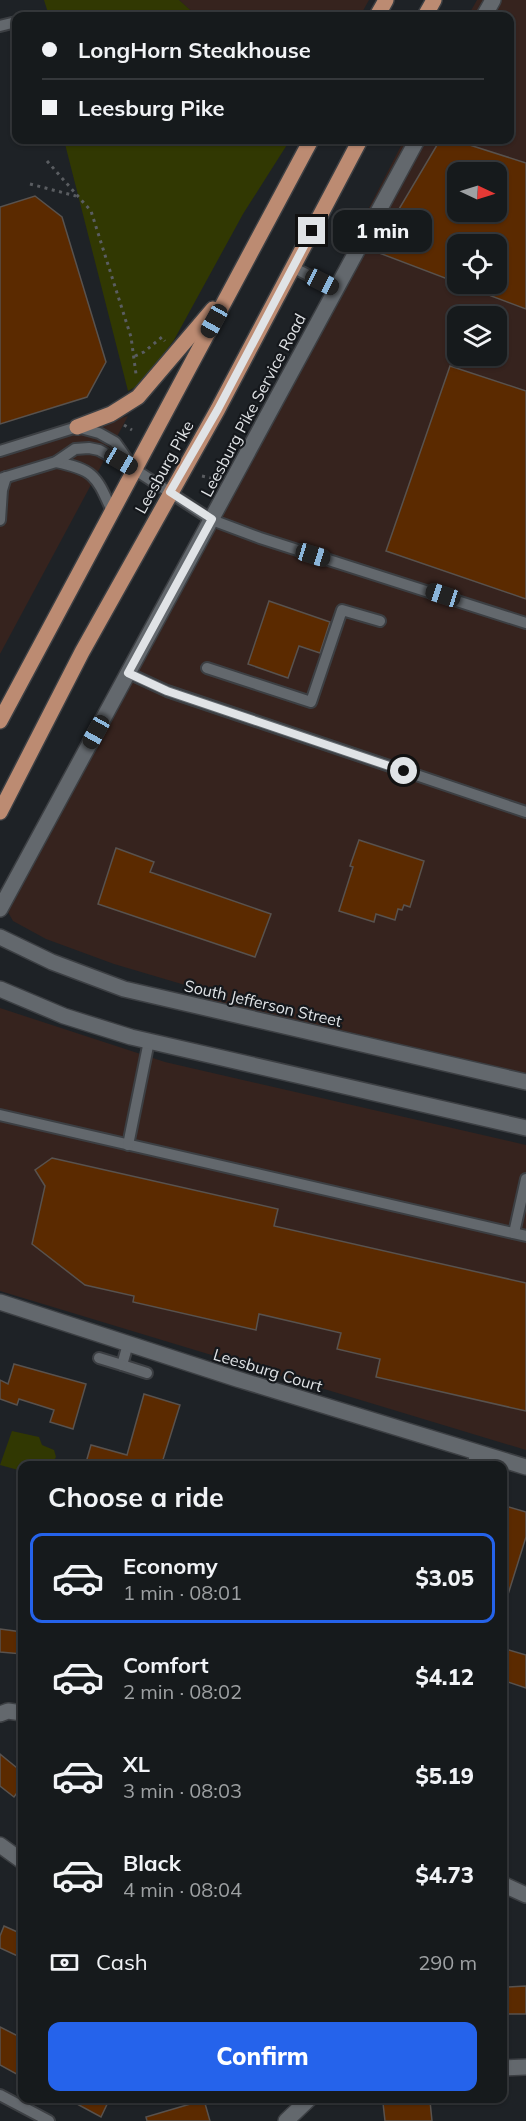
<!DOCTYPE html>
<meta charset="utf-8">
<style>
body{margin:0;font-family:Mulish,sans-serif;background:#232729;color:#f1f3f6;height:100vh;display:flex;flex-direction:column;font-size:22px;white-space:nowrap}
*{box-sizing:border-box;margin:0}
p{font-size:20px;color:#9ea1a3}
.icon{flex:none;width:33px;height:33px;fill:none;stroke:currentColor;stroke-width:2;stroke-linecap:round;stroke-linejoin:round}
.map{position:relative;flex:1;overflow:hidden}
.details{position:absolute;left:18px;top:1461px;width:489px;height:642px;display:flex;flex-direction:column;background:#161a1c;border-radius:12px;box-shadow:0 2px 4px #0004,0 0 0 2px #35383b}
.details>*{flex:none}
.guide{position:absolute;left:12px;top:12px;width:502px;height:132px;border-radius:12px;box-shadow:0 2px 4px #0004,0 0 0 2px #35383b;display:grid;align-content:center;height:132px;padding:0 30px;background:#161a1c}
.needle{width:39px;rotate:94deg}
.controls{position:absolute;left:447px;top:162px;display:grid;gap:12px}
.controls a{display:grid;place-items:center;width:60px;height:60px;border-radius:12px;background:#161a1c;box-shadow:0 2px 4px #0004,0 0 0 2px #35383b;font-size:30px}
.end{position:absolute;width:27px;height:27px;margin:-14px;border:8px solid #e0e3e6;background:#111;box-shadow:0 0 0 3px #111}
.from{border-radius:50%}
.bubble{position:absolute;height:42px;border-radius:12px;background:#161a1c;box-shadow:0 2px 4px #0004,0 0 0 2px #35383b;font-size:20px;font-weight:800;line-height:42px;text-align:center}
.car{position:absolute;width:18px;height:36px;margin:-18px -9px;border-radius:8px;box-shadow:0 0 4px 2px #0007;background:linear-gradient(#222 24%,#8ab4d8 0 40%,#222 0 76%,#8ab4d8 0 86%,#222 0)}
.guide b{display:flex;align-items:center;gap:21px;height:57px;font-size:22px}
.guide b+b{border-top:2px solid #35383b}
.guide i{width:15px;height:15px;background:#f1f3f6}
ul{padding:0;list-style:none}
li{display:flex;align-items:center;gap:18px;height:90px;margin:0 12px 9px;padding:0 18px;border:3px solid transparent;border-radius:12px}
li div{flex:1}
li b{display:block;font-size:22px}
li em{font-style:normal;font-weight:800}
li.current{border-color:#2563eb}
li>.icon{width:54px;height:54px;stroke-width:1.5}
h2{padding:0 30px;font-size:27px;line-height:72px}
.pay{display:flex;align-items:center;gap:15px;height:66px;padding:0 30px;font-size:22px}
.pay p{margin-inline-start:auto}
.button{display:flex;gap:12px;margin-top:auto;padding:12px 30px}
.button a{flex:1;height:69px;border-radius:12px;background:#2563eb;color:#fff;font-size:24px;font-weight:800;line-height:69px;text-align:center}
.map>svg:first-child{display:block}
.commercial{fill:#36231e;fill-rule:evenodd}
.green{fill:#313802}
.building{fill:#5b2a00;stroke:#58524e;stroke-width:1.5;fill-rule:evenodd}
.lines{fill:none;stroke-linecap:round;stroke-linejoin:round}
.lane-casing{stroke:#3c3f43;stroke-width:14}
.street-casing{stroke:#3c3f43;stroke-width:18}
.secondary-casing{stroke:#3c3f43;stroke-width:18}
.primary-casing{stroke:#3c3f43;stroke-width:18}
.path{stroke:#5a5d61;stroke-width:3;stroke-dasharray:3 4.5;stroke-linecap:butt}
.lane{stroke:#63686d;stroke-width:10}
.street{stroke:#63686d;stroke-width:15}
.secondary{stroke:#63686d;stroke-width:15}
.primary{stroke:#bc8b72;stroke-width:15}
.route{stroke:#e0e3e6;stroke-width:8}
.labels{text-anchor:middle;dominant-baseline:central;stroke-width:4.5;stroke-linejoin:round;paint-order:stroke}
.street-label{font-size:16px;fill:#e0e3e6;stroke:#15181c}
</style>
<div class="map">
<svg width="526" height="2121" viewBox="0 0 526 2121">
<rect width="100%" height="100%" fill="#1e2226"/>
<!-- commercial -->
<g class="commercial">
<polygon points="179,0 369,0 360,16 197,16"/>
<path d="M477,0H526V1078L234,1013L202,996L185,985L114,964L46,939L13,921L8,912L280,395L348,260L343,258L404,140H510V16H468ZM458,172H496V212H458ZM458,244H496V284H458ZM458,316H496V356H458Z"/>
<polygon points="128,416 0,654 0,455"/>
<polygon points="0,1008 165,1062 526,1145 526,1450 0,1291"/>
</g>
<!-- green -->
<g class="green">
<polygon points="44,0 179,0 197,16 49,16"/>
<polygon points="64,140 290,140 243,214 174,340 146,377 137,386 128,391"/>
<polygon points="12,1431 39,1437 42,1445 54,1450 56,1457 51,1465 22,1466 22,1471 0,1465"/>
</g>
<!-- building -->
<g class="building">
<path d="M440,140H454L526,163V309L462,285L496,284V244H458V283L374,251ZM458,172H496V212H458Z"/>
<polygon points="35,196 62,217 106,362 87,397 0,424 0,207"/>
<polygon points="450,366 526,391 526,599 386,551"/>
<polygon points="269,601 330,622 320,653 299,646 288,678 248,664"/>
<polygon points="359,840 424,861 410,907 404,905 402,910 398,909 395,920 376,914 374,922 339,911 353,867 350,866"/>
<polygon points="116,848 154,862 150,872 271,914 255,957 98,904"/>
<polygon points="52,1158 278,1209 274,1226 526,1283 526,1411 376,1377 380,1359 337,1349 341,1333 259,1314 256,1330 133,1302 134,1296 85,1285 32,1244 45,1186 35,1170"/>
<polygon points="14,1364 86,1384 73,1429 50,1422 54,1410 19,1399 17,1405 0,1399 0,1380 8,1384"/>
<polygon points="144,1394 180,1405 161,1466 85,1466 91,1445 127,1455"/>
<polygon points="502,1505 526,1512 526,1537 506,1601 502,1601"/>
<polygon points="0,1629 22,1632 22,1654 0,1652"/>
<polygon points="502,1648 526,1655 526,1688 502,1680"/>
<polygon points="0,1754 22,1772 22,1786 14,1797 0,1786"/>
<polygon points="4,1926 22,1934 22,1958 0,1948 0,1936"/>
<polygon points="526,1986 526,2014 507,2014 506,1987"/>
<polygon points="0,2027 22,2038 22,2077 0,2065"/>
<polygon points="66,2098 110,2098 101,2117"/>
<polygon points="204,2100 210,2121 147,2121 146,2117"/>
<polygon points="408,2100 408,2104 430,2101 432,2121 385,2121 383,2103"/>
</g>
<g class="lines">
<defs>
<g id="lane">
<polyline points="0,26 16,22"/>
<polyline points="292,267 336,289"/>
<polyline points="0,451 77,427 99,433 115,442 132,466"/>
<path d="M56,462C95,470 96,476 112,511"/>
<polyline points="0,479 56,462 75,449 89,448 99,450 134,469 212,520 260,538 526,623"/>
<polyline points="0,520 2,490 6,477"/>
<polyline points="207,668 311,702 342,610 380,621"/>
<polyline points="128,673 167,691 526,812"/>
<polyline points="0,1115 526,1236"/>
<polyline points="128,1145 149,1041"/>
<polyline points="514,1233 526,1179"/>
<polyline points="128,1344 122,1365 147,1373"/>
<polyline points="99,1358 122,1365"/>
<polyline points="472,1466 476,1452"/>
<polyline points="0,2095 49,2121"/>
</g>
<g id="street">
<polyline points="484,16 493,0"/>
<polyline points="0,909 417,140"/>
<polyline points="0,1302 237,1379 526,1467"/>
<polyline points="0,1714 8,1711 22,1713"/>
<polyline points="0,1845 22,1861"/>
<polyline points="502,1884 526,1895"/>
<polyline points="502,2068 526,2067"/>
<polyline points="286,2121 310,2098"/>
</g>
<g id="secondary">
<polyline points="0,937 52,962 124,989 526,1082"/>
<polyline points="0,989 64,1016 131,1037 526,1128"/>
</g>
<g id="primary">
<polyline points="377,16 386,0"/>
<polyline points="425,16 434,0"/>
<polyline points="77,427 111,414 138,397 213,309"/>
<polyline points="0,721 311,140"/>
<polyline points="0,812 82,652 218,409 360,140"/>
</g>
</defs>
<!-- lane casing -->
<use href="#lane" class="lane-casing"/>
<!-- street casing -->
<use href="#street" class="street-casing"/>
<!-- secondary casing -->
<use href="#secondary" class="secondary-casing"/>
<!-- primary casing -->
<use href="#primary" class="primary-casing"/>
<!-- path -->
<g class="path">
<polyline points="47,161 91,211 131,337 136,374"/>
<polyline points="30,184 76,196"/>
<polyline points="135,356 144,352 162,337 165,341"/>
<polyline points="124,425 132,430"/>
<polyline points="202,476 215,479"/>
</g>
<!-- lane -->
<use href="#lane" class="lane"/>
<!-- street -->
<use href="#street" class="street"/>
<!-- secondary -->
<use href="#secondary" class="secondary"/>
<!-- primary -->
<use href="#primary" class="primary"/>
</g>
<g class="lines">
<!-- route -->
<polyline class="route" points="312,231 218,409 170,492 212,519 128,673 167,691 404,771"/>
</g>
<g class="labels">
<!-- street labels -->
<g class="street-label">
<text transform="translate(253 405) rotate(-62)">Leesburg Pike Service Road</text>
<text transform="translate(164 467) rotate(-61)">Leesburg Pike</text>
<text transform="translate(263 1003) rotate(13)">South Jefferson Street</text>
<text transform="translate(268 1370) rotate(17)">Leesburg Court</text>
</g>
</g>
</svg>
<div class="controls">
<a><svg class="needle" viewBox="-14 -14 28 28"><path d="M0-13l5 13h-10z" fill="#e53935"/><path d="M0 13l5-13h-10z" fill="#9ea1a3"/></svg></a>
<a><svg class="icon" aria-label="locate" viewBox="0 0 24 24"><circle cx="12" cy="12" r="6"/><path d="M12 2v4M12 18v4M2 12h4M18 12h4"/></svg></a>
<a><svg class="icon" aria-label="layers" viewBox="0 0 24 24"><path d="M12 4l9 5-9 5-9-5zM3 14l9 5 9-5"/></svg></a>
</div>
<i class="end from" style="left:404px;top:771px"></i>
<i class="end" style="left:312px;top:231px"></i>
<div class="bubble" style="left:333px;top:210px;width:99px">1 min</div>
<i class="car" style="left:322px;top:282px;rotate:117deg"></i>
<i class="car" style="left:214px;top:321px;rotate:209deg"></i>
<i class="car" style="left:121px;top:461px;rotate:120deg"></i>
<i class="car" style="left:313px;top:555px;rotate:107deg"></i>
<i class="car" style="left:443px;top:595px;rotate:288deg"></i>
<i class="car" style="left:96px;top:732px;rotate:209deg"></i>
<div class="guide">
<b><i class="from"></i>LongHorn Steakhouse</b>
<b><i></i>Leesburg Pike</b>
</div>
<section class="details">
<h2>Choose a ride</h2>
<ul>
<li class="current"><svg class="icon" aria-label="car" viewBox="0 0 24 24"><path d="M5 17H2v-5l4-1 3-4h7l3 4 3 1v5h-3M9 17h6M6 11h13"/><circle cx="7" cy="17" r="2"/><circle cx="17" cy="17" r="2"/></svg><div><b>Economy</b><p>1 min · 08:01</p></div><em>$3.05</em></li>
<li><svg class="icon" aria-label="car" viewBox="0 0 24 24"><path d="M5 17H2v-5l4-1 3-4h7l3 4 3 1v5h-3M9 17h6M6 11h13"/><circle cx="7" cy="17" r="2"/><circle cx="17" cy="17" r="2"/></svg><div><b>Comfort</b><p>2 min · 08:02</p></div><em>$4.12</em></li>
<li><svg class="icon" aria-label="car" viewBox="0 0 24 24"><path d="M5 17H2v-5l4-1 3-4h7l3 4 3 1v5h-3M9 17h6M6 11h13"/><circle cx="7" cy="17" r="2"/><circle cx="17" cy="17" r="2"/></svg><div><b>XL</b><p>3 min · 08:03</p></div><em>$5.19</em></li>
<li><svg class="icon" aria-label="car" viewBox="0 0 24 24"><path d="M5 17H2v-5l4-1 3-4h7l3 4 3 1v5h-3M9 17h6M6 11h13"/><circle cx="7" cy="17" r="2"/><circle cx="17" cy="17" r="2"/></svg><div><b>Black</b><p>4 min · 08:04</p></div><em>$4.73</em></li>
</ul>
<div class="pay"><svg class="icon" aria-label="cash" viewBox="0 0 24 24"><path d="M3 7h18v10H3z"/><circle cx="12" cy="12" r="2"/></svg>Cash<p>290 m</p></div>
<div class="button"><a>Confirm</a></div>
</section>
</div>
